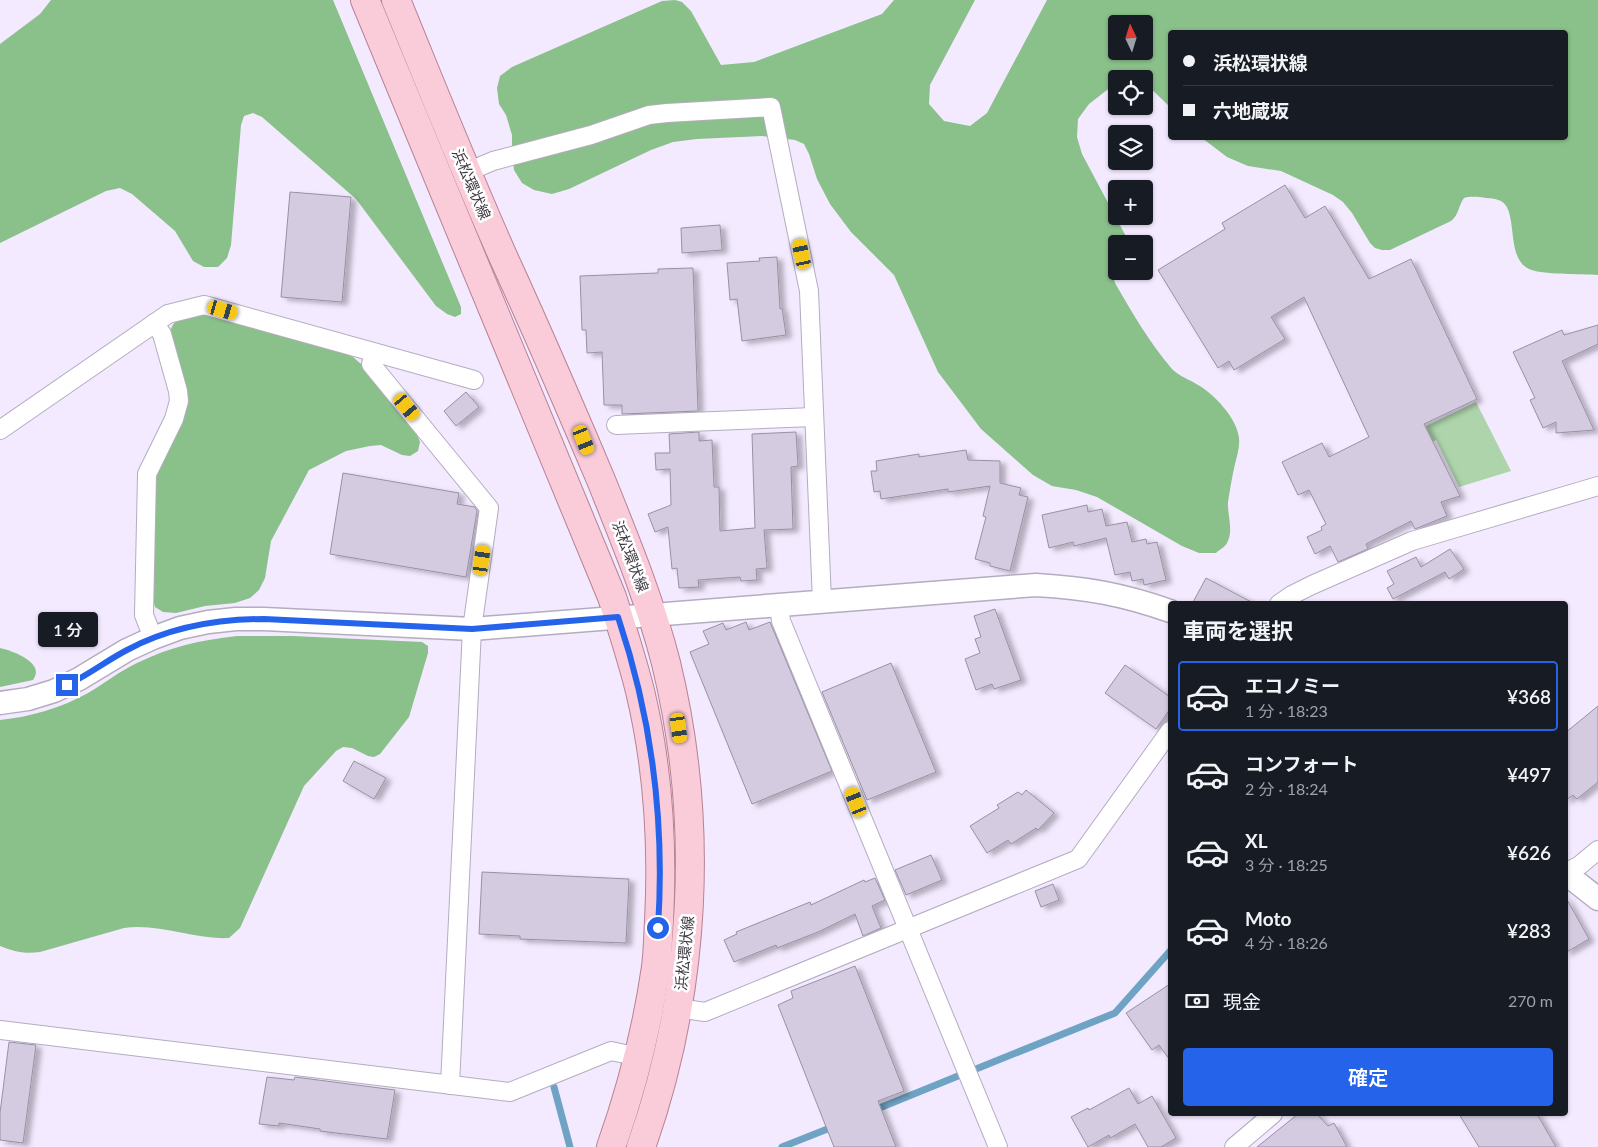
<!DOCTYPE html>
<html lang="ja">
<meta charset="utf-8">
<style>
body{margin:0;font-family:Lato,"Noto Sans JP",sans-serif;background:#242831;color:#f1f3f6;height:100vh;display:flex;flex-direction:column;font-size:19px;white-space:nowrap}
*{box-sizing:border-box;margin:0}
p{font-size:16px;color:#9ea1a6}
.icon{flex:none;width:28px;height:28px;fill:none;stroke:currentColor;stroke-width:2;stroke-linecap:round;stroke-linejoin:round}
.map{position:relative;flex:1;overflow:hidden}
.details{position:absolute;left:1168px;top:601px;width:400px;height:515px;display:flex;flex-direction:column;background:#171b24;border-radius:5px;box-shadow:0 1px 4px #0004}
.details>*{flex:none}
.hud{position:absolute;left:1168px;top:30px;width:400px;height:110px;border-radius:5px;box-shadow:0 1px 4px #0004;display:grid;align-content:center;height:110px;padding:0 15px;background:#171b24}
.needle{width:32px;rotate:356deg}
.fabs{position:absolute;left:1108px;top:15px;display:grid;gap:10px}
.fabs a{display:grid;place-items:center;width:45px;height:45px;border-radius:5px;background:#171b24;box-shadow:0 1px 4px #0004;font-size:25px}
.end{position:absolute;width:22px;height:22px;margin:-11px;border:6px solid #2563eb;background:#fff;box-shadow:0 0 0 2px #fff}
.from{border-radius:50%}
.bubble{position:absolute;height:35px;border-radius:5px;background:#171b24;box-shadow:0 1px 4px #0004;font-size:16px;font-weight:600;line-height:35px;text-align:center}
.car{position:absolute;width:15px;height:30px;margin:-15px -8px;border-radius:6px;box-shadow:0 0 4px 1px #0007;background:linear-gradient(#f5c518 24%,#345 0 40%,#f5c518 0 76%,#345 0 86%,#f5c518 0)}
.hud b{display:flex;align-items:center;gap:18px;height:48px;font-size:19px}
.hud b+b{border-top:1px solid #363941}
.hud i{width:12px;height:12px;background:#f1f3f6}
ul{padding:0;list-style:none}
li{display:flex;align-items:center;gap:15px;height:70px;margin:0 10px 8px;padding:0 5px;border:2px solid transparent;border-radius:5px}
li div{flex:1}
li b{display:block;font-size:19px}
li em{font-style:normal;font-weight:600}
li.current{border-color:#2563eb}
li>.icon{width:45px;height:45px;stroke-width:1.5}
h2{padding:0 15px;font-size:22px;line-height:60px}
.pay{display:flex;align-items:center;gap:12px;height:55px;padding:0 15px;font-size:19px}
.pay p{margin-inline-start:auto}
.primary-button{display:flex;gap:10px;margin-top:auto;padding:10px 15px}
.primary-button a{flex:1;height:58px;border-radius:5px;background:#2563eb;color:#fff;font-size:20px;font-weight:600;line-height:58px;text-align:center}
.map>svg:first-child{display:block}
.green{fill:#add4ab}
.forest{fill:#8ac089;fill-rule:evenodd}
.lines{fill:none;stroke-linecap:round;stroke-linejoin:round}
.stream{stroke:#6fa3c3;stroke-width:7}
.building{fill:#d4cbe0;stroke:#9990a4;filter:url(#shadow)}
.minor-casing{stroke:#b4acbf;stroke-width:20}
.tertiary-casing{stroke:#b4acbf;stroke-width:25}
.primary-casing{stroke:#b78294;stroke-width:30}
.minor{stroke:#fff;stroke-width:18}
.tertiary{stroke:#fff;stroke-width:22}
.primary{stroke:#facbd9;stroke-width:28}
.route{stroke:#2563eb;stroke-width:6}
.labels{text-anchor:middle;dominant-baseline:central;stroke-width:5;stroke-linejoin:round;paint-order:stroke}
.street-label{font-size:15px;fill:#3f3b44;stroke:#fff}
</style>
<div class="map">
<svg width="1598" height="1147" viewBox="0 0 1598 1147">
<defs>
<filter id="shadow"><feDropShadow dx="5.5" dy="3" stdDeviation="2.5" flood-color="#0004"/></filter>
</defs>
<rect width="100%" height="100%" fill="#f3eaff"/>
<!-- green -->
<polygon class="green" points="1476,402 1511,471 1459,487 1436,440 1424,446 1416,431"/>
<!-- forest -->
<g class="forest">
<polygon points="51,0 333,0 461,307 461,314 455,317 447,314 436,306 356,199 262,117 253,113 244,116 241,125 231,245 227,258 218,267 204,267 193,261 175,231 132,194 120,188 106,191 0,243 0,44 40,14"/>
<path d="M675,0L682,2L691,11L721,65L754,62L882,14L894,0H975L930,85L929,104L944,121L970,126L987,113L1047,0H1598V275C1582,274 1542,275 1529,269C1505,258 1519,211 1501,201C1497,199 1491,198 1486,198C1479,197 1471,196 1464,198C1458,206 1459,215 1451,221L1390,250H1382L1375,248L1370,243L1352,213L1343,202L1333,195L1281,171L1248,166L1227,157L1202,138H1565V32H1170V107L1144,82V79L1133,77L1116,79V83L1089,104L1078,119L1077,137L1082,154L1130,244H1116V270L1113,274L1115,283C1133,314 1149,342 1172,369C1180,377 1189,379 1198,385C1214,394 1237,418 1239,438C1240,446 1237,456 1235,464C1232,477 1230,489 1228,502C1227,514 1234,531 1227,543C1225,547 1219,550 1216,553H1199L1182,546L1097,497L1076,490L1052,486L1033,475L981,429L938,372L894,275L851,232L830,204L817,179L809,154L804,144L795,140L762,136L697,139L673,142L651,150L569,189L552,194L534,190L522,183L514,170L512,153V135L506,115L499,104L497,88L500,76L512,67L662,1ZM1116,24H1144V51H1116Z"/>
<path d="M204,314L213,316L341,352L353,357L361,364L416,432L420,442L418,451L410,456L402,455L381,445L370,446L346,451L309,470L271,541L265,578L259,590L250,598L235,603L205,606L176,613L163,612L155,607L152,596L155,476L182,422L187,401L170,335C171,316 189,316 204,314Z"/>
<path d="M237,636H293L422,642L428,646V653L409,717L380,754L374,757L368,756L352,748L343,747L336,751L304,786L240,928L229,938C194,940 160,923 124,928L40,952C24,954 15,952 0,946V720C30,717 61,708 88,693C105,683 120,671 137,663C170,647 200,640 237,636Z"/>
<path d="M0,648C13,651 46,663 33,680L0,687Z"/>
</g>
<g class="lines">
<!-- stream -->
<g class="stream">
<polyline points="976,1069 1115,1013 1170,951"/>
<polyline points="554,1087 570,1147"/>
<polyline points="872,1111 958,1076"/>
<polyline points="782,1147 835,1126"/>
</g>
</g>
<!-- building -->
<g class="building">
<polygon points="1285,185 1305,218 1325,206 1369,279 1411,259 1477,399 1424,424 1460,496 1441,502 1447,516 1415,529 1411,521 1366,544 1368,549 1338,562 1330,546 1315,554 1307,537 1322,530 1321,527 1326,524 1309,490 1298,495 1282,462 1322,443 1329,457 1369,437 1304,297 1271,317 1285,339 1234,370 1229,361 1218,368 1158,270 1225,229 1222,223"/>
<polygon points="290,192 351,197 342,302 281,297"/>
<polygon points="720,225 722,250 682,253 681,228"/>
<polygon points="777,257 780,309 782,308 786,335 742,341 737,299 730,300 727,263 760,261 759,258"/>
<polygon points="693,268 698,411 622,414 622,405 604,405 602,352 587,353 586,330 582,330 580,276 658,273 658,269"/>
<polygon points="1598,325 1598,344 1562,361 1594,430 1556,433 1556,422 1543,428 1530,400 1535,398 1513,352 1562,330 1564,335"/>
<polygon points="466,392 479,407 456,426 444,411"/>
<polygon points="699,432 699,441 712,440 714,487 719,487 720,531 755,528 752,434 796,432 798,466 791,467 793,529 764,530 767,568 756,569 757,580 741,581 740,577 698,580 699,587 679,588 677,568 672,569 668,527 655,532 648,514 671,505 670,469 656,470 655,453 670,453 669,434"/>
<polygon points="966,450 968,460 1000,461 1000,483 1021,488 1019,495 1028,497 1010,571 990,566 990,563 975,559 986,517 983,516 990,486 948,492 948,489 881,499 880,491 874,492 871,471 877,471 876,461 919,454 919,457"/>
<polygon points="343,473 459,493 457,504 475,507 477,511 466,577 330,554"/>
<polygon points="1087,505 1088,512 1102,509 1106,526 1127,522 1132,542 1146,539 1147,544 1157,542 1166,580 1144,585 1143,579 1132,581 1130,572 1115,575 1106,538 1074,546 1073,542 1049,548 1042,515"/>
<polygon points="1450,549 1464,569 1449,579 1445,572 1393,599 1387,588 1394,584 1387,571 1416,557 1421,567"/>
<polygon points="1206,578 1255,604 1192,604"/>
<polygon points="995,609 1021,680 994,689 992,684 976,690 965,659 980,653 975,639 981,637 974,616"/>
<polygon points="746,622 749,630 770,622 832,771 752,804 690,652 709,644 703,631 723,623 726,630"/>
<polygon points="891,663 936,772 867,800 822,692"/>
<polygon points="1125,665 1170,697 1170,709 1156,729 1105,693"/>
<polygon points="1598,706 1598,782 1577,799 1573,795 1565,801 1565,733"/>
<polygon points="354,761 386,778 374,799 343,781"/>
<polygon points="1026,790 1054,813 1038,830 1036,828 1011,844 1008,840 987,853 970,826 999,808 997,805 1018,792 1022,795"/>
<polygon points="931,855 942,880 906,895 895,870"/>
<polygon points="482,872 629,879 626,943 520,939 520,936 479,934"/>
<polygon points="875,878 885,900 872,906 881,928 863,936 855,914 818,932 777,948 776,945 734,962 724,940 737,934 736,932 810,902 811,905 864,880 865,882"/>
<polygon points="1053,884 1059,900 1041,907 1035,891"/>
<polygon points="1565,896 1589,939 1565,953"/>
<polygon points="855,966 904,1091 878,1101 896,1147 834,1147 778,1005 793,998 791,991"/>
<polygon points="1170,984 1170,1060 1159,1045 1152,1050 1126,1013"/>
<polygon points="9,1042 36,1045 23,1143 0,1140 0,1113"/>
<polygon points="267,1077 294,1080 295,1077 395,1090 387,1139 320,1131 320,1129 279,1123 279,1126 259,1124"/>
<polygon points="1129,1088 1138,1104 1152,1096 1176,1138 1161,1147 1148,1147 1135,1124 1110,1138 1109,1135 1088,1147 1071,1117 1088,1108 1089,1110"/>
<polygon points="1298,1114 1317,1114 1328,1126 1334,1123 1347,1147 1257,1147"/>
<polygon points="1459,1114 1537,1114 1556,1147 1479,1147"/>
</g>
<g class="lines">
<defs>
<g id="minor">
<polyline points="467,172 493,161 591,135 649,115 667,113 771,107 809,291 822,601"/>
<polyline points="374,353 371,364 489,508 472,629 450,1085"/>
<polyline points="616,425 814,417"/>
<polyline points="0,430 168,314 204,305 474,380"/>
<polyline points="1279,604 1292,595 1312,585 1412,541 1598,486"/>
<polyline points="779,605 781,621 998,1147"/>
<polyline points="153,638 144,615 147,474 174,419 179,401 178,391 162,334 154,323"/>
<polyline points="1565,873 1580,865 1598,850"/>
<polyline points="678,1008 705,1012 1078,859 1170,731"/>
<polyline points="0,1030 510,1092 611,1051 639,1057"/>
<polyline points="1234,1147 1273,1114"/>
</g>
<g id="tertiary">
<path d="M0,703L28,699L54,691L79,679L127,650L153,638L180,628L208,622L236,619H264L472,629L1036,585C1086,588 1122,594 1170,611"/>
<polyline points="1565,873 1598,899"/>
</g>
<g id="primary">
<path d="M365,0L612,597C622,628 632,659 640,691C658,766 663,844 659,921C658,936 658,952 656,967C647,1029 632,1088 611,1147"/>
<path d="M396,0C432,88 467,176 506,263C539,335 570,407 601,480C625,540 650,600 666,663C705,823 696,992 641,1147"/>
</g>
</defs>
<!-- minor casing -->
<use href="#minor" class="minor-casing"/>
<!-- tertiary casing -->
<use href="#tertiary" class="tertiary-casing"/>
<!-- primary casing -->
<use href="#primary" class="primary-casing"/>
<!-- minor -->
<use href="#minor" class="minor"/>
<!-- tertiary -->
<use href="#tertiary" class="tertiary"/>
<!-- primary -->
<use href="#primary" class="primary"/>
</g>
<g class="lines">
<!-- route -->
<path class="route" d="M67,685C88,675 106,661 127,650C170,627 216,619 264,619L472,629L618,617C652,718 665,822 658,928"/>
</g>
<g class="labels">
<!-- street labels -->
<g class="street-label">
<text transform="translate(472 184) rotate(67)">浜松環状線</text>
<text transform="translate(631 556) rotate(69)">浜松環状線</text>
<text transform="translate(684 953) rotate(-84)">浜松環状線</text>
</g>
</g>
</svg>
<div class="fabs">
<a><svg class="needle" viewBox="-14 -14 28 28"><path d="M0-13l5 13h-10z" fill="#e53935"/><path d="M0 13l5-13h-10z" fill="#9ea1a6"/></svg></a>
<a><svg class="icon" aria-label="locate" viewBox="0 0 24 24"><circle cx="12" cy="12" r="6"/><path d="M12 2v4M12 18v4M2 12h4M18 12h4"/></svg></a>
<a><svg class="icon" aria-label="layers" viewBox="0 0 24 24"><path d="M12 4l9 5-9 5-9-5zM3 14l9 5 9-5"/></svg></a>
<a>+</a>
<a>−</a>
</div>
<i class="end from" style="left:658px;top:928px"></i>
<i class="end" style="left:67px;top:685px"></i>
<div class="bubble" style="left:38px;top:612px;width:60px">1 分</div>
<i class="car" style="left:802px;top:254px;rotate:348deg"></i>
<i class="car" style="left:223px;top:310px;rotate:106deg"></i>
<i class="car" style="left:407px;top:407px;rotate:140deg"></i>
<i class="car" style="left:584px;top:440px;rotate:158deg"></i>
<i class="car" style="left:482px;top:560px;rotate:8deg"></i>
<i class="car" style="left:679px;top:728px;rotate:172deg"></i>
<i class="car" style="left:856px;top:802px;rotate:338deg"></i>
<div class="hud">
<b><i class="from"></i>浜松環状線</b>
<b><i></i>六地蔵坂</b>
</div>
<section class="details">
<h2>車両を選択</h2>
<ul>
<li class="current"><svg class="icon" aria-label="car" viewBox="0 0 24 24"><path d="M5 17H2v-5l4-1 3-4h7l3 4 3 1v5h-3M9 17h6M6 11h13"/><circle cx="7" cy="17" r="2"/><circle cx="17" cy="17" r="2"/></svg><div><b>エコノミー</b><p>1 分 · 18:23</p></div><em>¥368</em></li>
<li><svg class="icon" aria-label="car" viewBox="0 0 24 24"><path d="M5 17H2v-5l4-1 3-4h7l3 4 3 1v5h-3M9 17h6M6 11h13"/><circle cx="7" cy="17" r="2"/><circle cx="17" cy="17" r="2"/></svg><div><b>コンフォート</b><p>2 分 · 18:24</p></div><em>¥497</em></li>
<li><svg class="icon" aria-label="car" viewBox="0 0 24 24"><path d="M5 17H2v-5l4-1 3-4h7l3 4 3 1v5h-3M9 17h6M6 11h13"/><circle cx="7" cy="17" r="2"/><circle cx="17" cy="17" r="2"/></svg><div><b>XL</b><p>3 分 · 18:25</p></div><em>¥626</em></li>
<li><svg class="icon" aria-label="car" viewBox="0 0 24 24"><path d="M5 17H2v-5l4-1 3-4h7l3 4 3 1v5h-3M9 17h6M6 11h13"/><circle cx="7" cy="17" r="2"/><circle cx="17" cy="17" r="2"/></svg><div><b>Moto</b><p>4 分 · 18:26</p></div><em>¥283</em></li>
</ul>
<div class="pay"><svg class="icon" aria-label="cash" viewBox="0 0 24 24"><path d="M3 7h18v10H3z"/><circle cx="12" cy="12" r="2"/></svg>現金<p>270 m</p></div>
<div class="primary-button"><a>確定</a></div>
</section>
</div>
